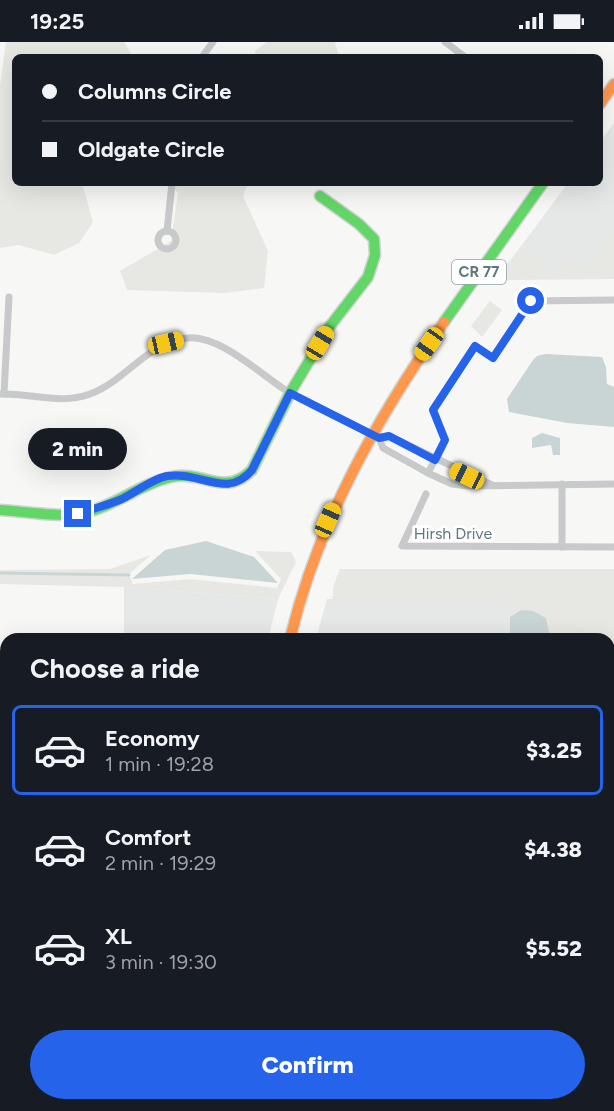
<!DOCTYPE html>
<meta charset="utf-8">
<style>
body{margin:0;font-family:Figtree,sans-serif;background:#242831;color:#f1f3f6;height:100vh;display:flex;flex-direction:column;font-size:22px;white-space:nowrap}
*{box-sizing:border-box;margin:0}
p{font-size:20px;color:#9ea1a6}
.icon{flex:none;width:33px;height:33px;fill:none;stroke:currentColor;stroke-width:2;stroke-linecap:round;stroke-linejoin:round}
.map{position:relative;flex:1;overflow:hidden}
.details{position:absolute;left:0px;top:591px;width:615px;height:478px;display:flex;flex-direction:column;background:#171b24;border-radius:18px 18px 0 0;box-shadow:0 6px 24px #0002}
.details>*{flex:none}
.top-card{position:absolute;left:12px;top:12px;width:591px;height:132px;border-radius:9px;box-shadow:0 6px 24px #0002;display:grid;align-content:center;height:132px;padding:0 30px;background:#171b24}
.end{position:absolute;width:27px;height:27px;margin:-14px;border:8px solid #2563eb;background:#fff;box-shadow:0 0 0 3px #fff}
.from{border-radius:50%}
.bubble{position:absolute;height:42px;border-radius:21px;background:#171b24;box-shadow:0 6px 24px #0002;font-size:20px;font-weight:800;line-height:42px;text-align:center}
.car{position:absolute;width:18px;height:36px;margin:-18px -9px;border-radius:8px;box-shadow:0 0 4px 2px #0007;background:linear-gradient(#f5c518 24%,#345 0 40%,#f5c518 0 76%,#345 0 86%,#f5c518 0)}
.top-card b{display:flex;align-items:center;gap:21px;height:57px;font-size:22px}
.top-card b+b{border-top:2px solid #363941}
.top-card i{width:15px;height:15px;background:#f1f3f6}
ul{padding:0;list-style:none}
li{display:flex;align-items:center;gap:18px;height:90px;margin:0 12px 9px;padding:0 18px;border:3px solid transparent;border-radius:9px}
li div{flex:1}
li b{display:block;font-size:22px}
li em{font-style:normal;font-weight:800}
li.current{border-color:#2563eb}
li>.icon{width:54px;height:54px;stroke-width:1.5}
h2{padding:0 30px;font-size:27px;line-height:72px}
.button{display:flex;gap:12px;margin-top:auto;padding:12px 30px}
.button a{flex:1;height:69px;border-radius:36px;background:#2563eb;color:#fff;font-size:24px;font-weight:800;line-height:69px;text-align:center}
.status{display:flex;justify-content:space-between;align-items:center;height:42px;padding:0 30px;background:#171b24;direction:ltr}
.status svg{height:16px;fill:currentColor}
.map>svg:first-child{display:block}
.built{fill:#e6e8e7}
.green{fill:#e7e8e3}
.water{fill:#c9d5d4}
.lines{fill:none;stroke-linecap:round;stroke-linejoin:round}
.stream{stroke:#c9d5d4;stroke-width:3}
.fast-casing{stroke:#d1d3d3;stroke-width:13}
.slow-casing{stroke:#d1d3d3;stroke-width:13}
.jam-casing{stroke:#d1d3d3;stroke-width:13}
.street{stroke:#c7c9ca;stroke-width:7}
.fast{stroke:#63d668;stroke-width:10}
.slow{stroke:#ff974d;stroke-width:10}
.jam{stroke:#b3261e;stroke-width:10}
.route{stroke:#2563eb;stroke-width:8}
.labels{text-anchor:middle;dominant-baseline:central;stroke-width:6;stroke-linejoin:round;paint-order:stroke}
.shield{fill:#fff;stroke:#8ea0a2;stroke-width:1.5}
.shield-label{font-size:15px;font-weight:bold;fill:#5e787a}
.street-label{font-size:16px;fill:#5e787a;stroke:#fff}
</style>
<div class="status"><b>19:25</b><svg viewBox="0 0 49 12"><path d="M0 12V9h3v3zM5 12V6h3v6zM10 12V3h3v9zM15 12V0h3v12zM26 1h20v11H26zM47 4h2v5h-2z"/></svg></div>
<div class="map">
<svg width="614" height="1069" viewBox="0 0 614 1069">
<rect width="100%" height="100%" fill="#f7f7f6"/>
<!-- built -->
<g class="built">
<polygon points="614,81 614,189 583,228 557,234 544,224 547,219 522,203 568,141 600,141 600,100"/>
<polygon points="124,545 278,557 268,597 124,597"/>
<polygon points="327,557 501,557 510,575 510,597 316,597"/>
<rect x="113" y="1064" width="130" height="5"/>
<rect x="292" y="1064" width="114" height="5"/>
</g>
<!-- green -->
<g class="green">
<polygon points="6,0 124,0 133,15 15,15 15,141 82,141 93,180 79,201 54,213 19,203 0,206 0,43"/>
<polygon points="267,0 335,0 339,15 256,15 255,9"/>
<polygon points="169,141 248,141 243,154 268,209 264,246 225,251 127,248 120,229 171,199 178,151"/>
<polygon points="614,189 614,237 495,238 522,203 547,219 544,224 557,233 570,217 583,228"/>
<polygon points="490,259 502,268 482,295 471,284"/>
<polygon points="255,509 291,510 296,520 278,557 124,545 0,542 0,528 110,527 151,513 129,532 133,542 190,537 277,546 281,537"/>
<polygon points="340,527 614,527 614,838 609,838 609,597 551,597 546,576 521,568 510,575 501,557 332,558 334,542"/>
<polygon points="0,807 6,807 6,864 0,865"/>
<polygon points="609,851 614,851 614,1069 569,1069 563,1064 609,1064"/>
<polygon points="406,1064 495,1064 492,1069 406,1069"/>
</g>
<!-- water -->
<g class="water">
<polygon points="546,312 602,315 606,325 607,342 614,345 614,385 567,381 509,370 507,357 533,318 537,314"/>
<polygon points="542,391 560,396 560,413 553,413 551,403 532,406 532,396"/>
<polygon points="206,499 254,515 278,541 190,532 132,537 165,508"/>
<polygon points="521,568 533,569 546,576 551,597 510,597 510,575"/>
</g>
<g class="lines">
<!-- stream -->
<polyline class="stream" points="0,531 129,533"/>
<defs>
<g id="fast">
<polyline points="444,280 543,141"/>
<path d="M0,468C30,470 62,477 91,469C119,461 143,441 171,435C205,428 223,456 252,428L290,351L330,284L368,235L375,213L374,197L359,182L320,154"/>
<polyline points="0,927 6,928"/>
<polyline points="275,1064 275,1069"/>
</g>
<g id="slow">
<polyline points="600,62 614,42"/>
<path d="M290,597C318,480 376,378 444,280"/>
</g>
<polyline id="jam" points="254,1064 254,1069"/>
</defs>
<!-- fast casing -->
<use href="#fast" class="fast-casing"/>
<!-- slow casing -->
<use href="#slow" class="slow-casing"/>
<!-- jam casing -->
<use href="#jam" class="jam-casing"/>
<!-- street -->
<g class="street">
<polyline points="445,0 465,15"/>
<polyline points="202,15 213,0"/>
<polyline points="167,189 172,141"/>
<circle cx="167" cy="198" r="9"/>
<path d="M0,352C30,351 61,363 90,352C126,339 148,299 188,296C221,293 262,334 290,351C319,368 350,381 379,396L389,394L492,443"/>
<polyline points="4,352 9,255"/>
<polyline points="379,396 383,406 428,431 452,442 468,444 614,442"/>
<polyline points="428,431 445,398 433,368 475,304 493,316 531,259 614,258"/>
<polyline points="426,452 402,504 614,505"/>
<polyline points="562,505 562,442"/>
<polyline points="609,849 614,848"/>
<polyline points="4,927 6,885"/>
<polyline points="0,1024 6,1025"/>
<polyline points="45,1069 45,1064"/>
</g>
<!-- fast -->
<use href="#fast" class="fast"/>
<!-- slow -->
<use href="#slow" class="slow"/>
<!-- jam -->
<use href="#jam" class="jam"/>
</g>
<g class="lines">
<!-- route -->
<path class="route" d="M78,472C92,467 108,463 122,457C136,450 152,437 167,434C201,429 227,458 252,428L290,351L379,396L389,394L435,418L445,398L433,368L475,304L493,316L531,259"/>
</g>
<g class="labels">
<!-- shield labels -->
<rect class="shield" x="452" y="218" width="54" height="24" rx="4.5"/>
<g class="shield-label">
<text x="479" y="230">CR 77</text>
</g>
<!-- street labels -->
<g class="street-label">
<text x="453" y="491">Hirsh Drive</text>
</g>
</g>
</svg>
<i class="end from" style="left:531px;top:259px"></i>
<i class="end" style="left:78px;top:472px"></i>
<div class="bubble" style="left:28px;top:386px;width:99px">2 min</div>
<i class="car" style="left:166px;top:301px;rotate:77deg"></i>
<i class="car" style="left:320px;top:301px;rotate:31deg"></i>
<i class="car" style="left:429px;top:302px;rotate:215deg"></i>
<i class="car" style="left:467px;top:434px;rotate:295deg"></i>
<i class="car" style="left:328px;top:478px;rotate:24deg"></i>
<div class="top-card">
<b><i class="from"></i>Columns Circle</b>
<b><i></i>Oldgate Circle</b>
</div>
<section class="details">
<h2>Choose a ride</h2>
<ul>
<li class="current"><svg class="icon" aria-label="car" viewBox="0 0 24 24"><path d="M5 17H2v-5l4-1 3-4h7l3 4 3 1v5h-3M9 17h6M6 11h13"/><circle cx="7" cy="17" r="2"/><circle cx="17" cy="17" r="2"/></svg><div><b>Economy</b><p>1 min · 19:28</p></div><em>$3.25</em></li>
<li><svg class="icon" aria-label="car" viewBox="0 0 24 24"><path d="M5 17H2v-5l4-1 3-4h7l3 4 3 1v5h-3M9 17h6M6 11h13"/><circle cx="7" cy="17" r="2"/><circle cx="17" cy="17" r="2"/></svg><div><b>Comfort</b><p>2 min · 19:29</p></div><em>$4.38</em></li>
<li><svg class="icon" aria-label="car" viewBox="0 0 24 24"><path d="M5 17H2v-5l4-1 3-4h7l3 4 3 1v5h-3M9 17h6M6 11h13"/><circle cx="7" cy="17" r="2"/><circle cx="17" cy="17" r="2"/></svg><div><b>XL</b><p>3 min · 19:30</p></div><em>$5.52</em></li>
</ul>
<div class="button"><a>Confirm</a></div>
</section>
</div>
